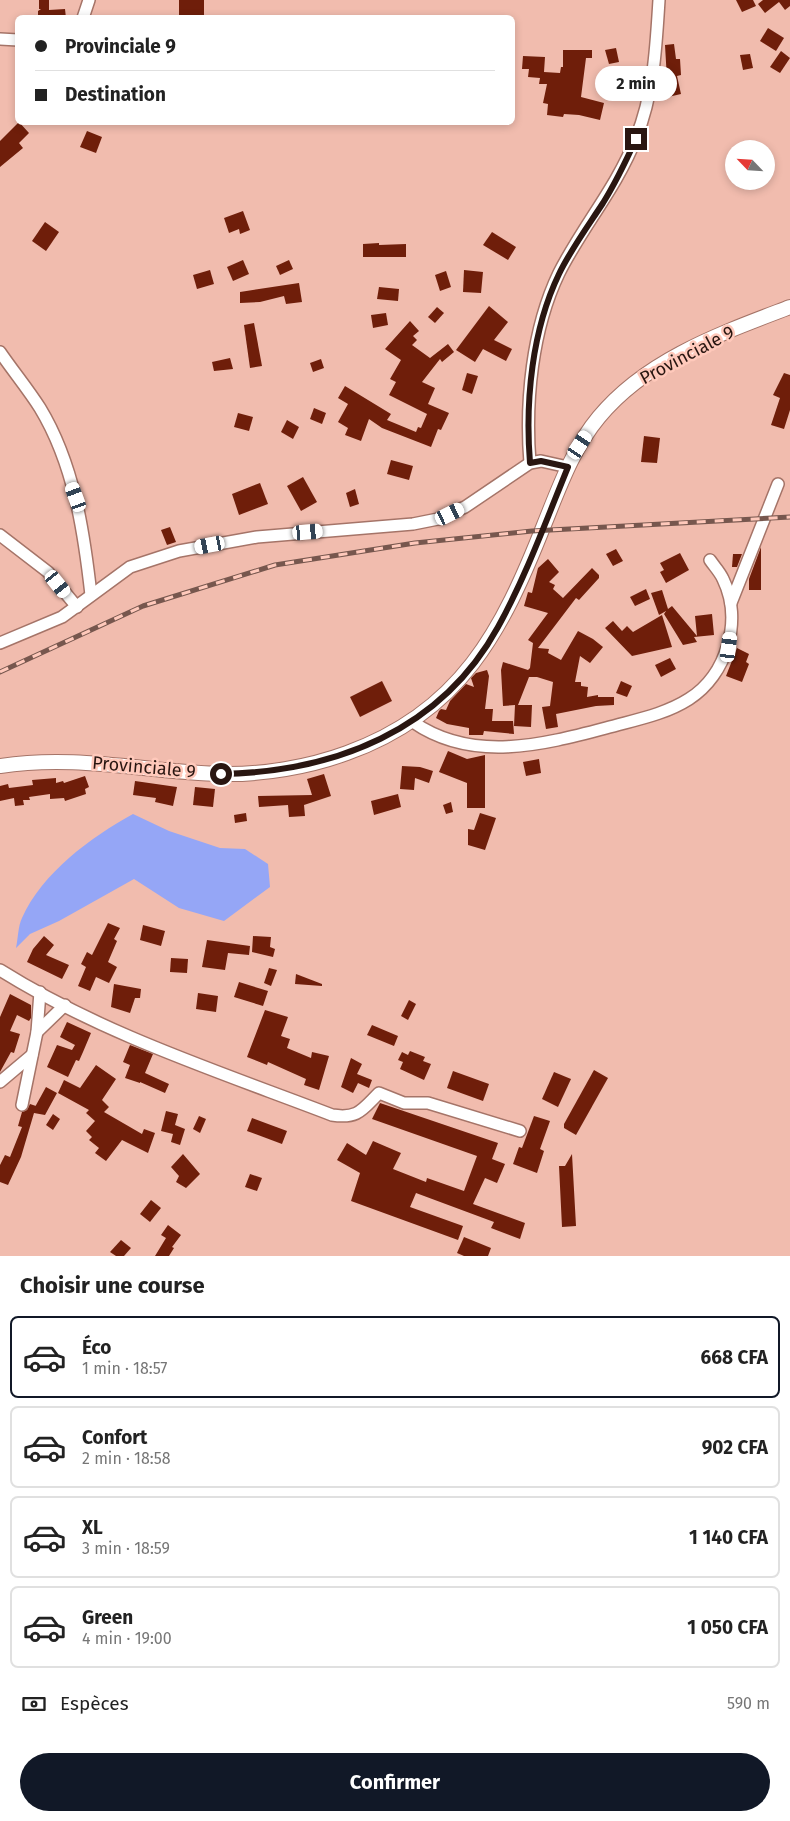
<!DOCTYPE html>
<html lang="fr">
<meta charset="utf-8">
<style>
body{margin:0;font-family:"Fira Sans",sans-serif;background:#f2f2f2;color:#222;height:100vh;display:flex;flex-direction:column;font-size:19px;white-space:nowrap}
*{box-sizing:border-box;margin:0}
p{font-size:16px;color:#767676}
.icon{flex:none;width:28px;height:28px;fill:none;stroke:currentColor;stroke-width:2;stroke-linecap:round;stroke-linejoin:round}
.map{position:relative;height:1256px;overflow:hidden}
.sheet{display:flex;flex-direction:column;background:#fff;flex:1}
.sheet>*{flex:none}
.hud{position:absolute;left:15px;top:15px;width:500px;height:110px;border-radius:8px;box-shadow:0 2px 8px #0003;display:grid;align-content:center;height:110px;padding:0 20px;background:#fff}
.needle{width:32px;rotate:295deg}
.buttons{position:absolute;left:725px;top:140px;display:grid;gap:10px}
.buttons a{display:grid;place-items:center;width:50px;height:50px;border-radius:50%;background:#fff;box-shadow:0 2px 8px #0003;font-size:25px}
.end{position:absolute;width:22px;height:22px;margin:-11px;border:6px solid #291611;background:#fff;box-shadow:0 0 0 2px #fff}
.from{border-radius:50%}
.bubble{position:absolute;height:35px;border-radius:18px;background:#fff;box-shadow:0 2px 8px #0003;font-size:16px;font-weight:700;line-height:35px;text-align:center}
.car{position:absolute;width:15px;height:30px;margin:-15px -8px;border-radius:6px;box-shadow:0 0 4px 1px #0007;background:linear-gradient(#fff 24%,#345 0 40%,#fff 0 76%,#345 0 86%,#fff 0)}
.hud b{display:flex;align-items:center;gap:18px;height:48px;font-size:19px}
.hud b+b{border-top:1px solid #e0e0e0}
.hud i{width:12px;height:12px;background:#222}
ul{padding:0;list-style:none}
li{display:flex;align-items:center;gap:15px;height:82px;margin:0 10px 8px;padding:0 10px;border:2px solid #e0e0e0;border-radius:8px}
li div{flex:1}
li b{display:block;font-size:19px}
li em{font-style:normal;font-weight:700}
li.on{border-color:#111827}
li>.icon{width:45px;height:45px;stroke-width:1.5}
h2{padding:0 20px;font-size:22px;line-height:60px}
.pay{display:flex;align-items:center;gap:12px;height:55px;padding:0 20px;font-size:19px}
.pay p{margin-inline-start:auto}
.primary-button{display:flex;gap:10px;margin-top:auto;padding:10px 20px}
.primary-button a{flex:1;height:58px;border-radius:30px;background:#111827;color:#fff;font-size:20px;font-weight:700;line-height:58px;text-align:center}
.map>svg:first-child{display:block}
.water{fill:#95a6f6}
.building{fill:#6f1e0a}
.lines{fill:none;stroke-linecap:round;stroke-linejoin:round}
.minor-casing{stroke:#a57468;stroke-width:14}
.major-casing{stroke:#a57468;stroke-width:16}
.minor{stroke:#fff;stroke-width:11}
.major{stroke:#fff;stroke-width:14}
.rail-casing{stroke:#77574e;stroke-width:5}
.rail{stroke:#ffc9bb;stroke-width:3;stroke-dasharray:9;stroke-linecap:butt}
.route{stroke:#291611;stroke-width:6}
.labels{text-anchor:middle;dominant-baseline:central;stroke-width:5;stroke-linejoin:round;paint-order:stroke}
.street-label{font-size:18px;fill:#291611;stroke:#ffc9bb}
</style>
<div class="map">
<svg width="790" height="1256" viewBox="0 0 790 1256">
<rect width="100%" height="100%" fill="#f1bcae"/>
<!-- water -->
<path class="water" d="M133,814L169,831L220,848L245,849L268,864L270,887L224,921L179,908L134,879L59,921L30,934L16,948C18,939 18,926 22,918C42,873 91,837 133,814Z"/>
<!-- building -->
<g class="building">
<polygon points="39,0 49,0 49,10 65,9 66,18 38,18 38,11 41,9 39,9"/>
<polygon points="179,0 204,0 204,17 179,16"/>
<polygon points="736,0 753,0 756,6 742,12"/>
<polygon points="763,0 790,0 790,6 785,10 779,2 765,13 758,4"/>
<polygon points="768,28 784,38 776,51 760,41"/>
<polygon points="674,44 676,59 680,59 681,75 677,76 681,94 668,97 665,45"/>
<polygon points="616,48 619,62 609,64 605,50"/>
<polygon points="563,50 592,50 592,58 586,58 581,97 604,103 600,120 579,115 564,114 563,117 547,115 548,104 543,103 547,84 539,84 540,78 528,77 529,69 522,69 523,56 545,57 544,72 560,73 561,67 563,67"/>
<polygon points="781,51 790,58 780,73 770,67"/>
<polygon points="750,54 753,68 743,70 740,55"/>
<polygon points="19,122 29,133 19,143 23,148 0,167 0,141"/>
<polygon points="87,131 102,137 96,153 80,147"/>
<polygon points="243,211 250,230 240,234 239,229 229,233 224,218"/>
<polygon points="45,222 59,232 46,251 32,241"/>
<polygon points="492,232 516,247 508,260 483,245"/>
<polygon points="379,243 379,245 406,244 406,257 363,257 363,244"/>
<polygon points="243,260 249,274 233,281 227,267"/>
<polygon points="289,260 293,269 280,275 276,266"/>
<polygon points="210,270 214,284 197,289 193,275"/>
<polygon points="464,270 483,272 481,293 463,292"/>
<polygon points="446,271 451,287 440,291 435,275"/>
<polygon points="299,283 302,302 286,304 284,296 260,302 240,303 240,292"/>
<polygon points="379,287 399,289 398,301 377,299"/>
<polygon points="489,306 508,322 494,340 512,349 506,361 483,349 475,362 456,350"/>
<polygon points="437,307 444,313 435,323 428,317"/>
<polygon points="386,313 388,325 373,328 371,315"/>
<polygon points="410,321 419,331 413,336 417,340 412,345 430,358 448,344 454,352 442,362 440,359 422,382 435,388 428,404 449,413 441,430 438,429 431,447 382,428 369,419 361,441 345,435 348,428 338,422 348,404 338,398 345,386 391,414 387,420 416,432 418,427 421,428 427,414 389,395 396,382 390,379 401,360 385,349"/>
<polygon points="254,323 262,366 250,368 244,325"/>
<polygon points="230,358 233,369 214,371 212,362"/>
<polygon points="321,359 324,368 313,372 310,363"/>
<polygon points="467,373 478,376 472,394 462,390"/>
<polygon points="784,373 790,375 790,410 784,429 771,425 780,398 773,395"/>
<polygon points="314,408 326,413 322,424 310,419"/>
<polygon points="238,413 253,417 249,431 234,427"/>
<polygon points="287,420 299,427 293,439 281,432"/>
<polygon points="644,436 660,438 657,463 641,462"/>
<polygon points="391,460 413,466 409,480 387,474"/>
<polygon points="303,477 317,502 301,511 287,486"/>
<polygon points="260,483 268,504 239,515 232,494"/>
<polygon points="355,489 359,504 350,507 346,493"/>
<polygon points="170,527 176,542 167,545 161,530"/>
<polygon points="761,547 761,590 749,590 749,579"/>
<polygon points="616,549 623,561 613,566 606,554"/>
<polygon points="680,553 689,570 666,583 660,572 664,570 660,563"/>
<polygon points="733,554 742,554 737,567 732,567"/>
<polygon points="548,559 559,572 549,582 555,585 553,589 563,598 592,568 599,575 599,578 579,600 576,598 538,648 549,649 548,653 561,660 578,631 593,639 603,647 590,663 580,656 575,682 581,682 581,686 588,687 587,697 598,695 598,697 614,697 614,705 596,706 556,714 558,727 546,729 542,707 550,706 553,682 537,677 529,677 518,705 532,705 531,727 514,726 515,705 503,706 501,670 503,662 528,670 530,668 533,643 528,640 548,613 524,606 528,592 532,593 538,568"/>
<polygon points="646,589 650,599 635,606 630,597"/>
<polygon points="662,590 668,609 672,606 697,636 695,616 712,614 714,635 694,637 697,642 683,645 664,614 666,611 659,615 651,593"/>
<polygon points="662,615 672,647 632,656 605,628 613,621 622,631 627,626 633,632"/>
<polygon points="737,648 749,654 746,662 749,664 742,682 726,676"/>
<polygon points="670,658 676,669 661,677 655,665"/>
<polygon points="487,670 489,676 485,709 493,709 492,721 513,721 514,734 484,731 483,735 469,735 469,728 447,724 436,718 439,711 441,709 446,710 450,701 466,684 474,687 471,678 476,673"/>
<polygon points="382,681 392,701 360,717 350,697"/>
<polygon points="621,681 632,686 627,697 616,693"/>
<polygon points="448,751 467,759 485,755 485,808 467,808 467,783 439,772"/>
<polygon points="539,759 541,773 526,776 523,762"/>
<polygon points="402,766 420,767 433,771 429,783 415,778 414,790 400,789"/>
<polygon points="324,774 331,796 304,805 305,816 289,817 288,805 259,807 258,796 312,795 307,779"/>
<polygon points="85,776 89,787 85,789 86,794 65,801 64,798 50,799 50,794 29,797 30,800 23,800 24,805 15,806 14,798 0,801 0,786 8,784 9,788 33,785 32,780 56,778 56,783 63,781 64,783"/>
<polygon points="135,781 177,787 173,806 155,802 156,798 133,795"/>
<polygon points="195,787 215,789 213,807 193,805"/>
<polygon points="398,794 401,807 374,815 371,801"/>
<polygon points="451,802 453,812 446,814 443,805"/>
<polygon points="246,813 247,821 235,823 234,815"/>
<polygon points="480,813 496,818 485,850 468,845 468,829 474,830"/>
<polygon points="108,923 120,928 114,939 117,941 108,962 117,967 109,983 96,977 90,991 78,986 86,967 81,964 87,952 92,955"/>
<polygon points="143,925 165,931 161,946 140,940"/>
<polygon points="44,936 54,945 46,955 69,965 62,979 27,962 33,949"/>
<polygon points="253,936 271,937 270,947 275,949 273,957 252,952"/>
<polygon points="207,940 250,946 249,955 228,953 225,970 202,967"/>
<polygon points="171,958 188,959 187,973 170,972"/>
<polygon points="269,968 277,970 271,986 264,983"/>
<polygon points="296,974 322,984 322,986 295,984"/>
<polygon points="239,982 268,991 263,1006 234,997"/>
<polygon points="114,984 141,989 140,998 135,998 130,1013 111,1007"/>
<polygon points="198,993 218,996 216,1012 196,1009"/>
<polygon points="10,994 31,1005 31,1018 29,1021 17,1015 10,1031 20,1034 14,1053 11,1052 0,1072 0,1017"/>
<polygon points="409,1000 416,1004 408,1020 401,1016"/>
<polygon points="265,1010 288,1017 281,1036 290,1039 287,1048 311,1058 312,1052 329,1056 319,1090 304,1085 306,1079 268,1062 267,1065 247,1057"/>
<polygon points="67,1022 91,1033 83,1052 79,1061 76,1060 68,1077 47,1067 57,1045 72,1050 75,1045 60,1037"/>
<polygon points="372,1025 398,1036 394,1046 367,1035"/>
<polygon points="130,1045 153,1054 145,1073 169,1084 165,1093 140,1082 140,1083 125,1078 130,1065 123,1062"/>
<polygon points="410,1051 425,1057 423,1061 431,1064 424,1080 400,1069 403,1062 398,1060 402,1052 408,1055"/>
<polygon points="351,1058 362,1064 357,1074 372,1080 369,1088 358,1083 353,1093 341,1087"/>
<polygon points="96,1065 116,1079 102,1100 109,1107 104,1112 142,1134 144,1129 155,1133 148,1153 122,1140 106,1161 95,1153 99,1148 89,1140 92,1137 86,1131 95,1121 86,1113 89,1110 58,1093 64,1080 80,1088"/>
<polygon points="594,1070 608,1078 576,1135 564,1128 564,1124"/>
<polygon points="453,1071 489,1084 483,1101 447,1088"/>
<polygon points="554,1072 571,1079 558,1107 542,1099"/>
<polygon points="46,1087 57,1093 45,1115 34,1113 21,1157 8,1185 0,1182 0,1165 5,1155 10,1157 22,1127 18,1126 22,1112 27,1110 30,1104 36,1106 35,1107"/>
<polygon points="380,1103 498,1143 492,1159 505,1164 497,1183 485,1178 473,1204 525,1223 520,1239 491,1228 494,1222 416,1193 410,1207 463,1226 458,1240 351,1201 360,1173 337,1160 347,1143 366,1155 373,1141 401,1153 393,1169 426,1182 427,1178 464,1191 477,1156 372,1119"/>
<polygon points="166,1111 178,1114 175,1125 185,1129 180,1145 171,1142 173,1134 161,1131"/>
<polygon points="53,1114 60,1119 53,1130 46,1125"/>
<polygon points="199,1116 206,1119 200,1133 193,1129"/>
<polygon points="534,1116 550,1121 540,1149 544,1151 537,1173 513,1164 519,1147 522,1148"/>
<polygon points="252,1118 287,1131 282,1144 247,1131"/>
<polygon points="183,1154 200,1174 186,1188 176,1182 179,1176 171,1167"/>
<polygon points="572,1154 576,1226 562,1227 559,1166 565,1166"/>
<polygon points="250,1174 262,1178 257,1191 245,1187"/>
<polygon points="151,1200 161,1208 150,1222 140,1214"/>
<polygon points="168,1225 181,1235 172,1247 174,1248 169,1256 155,1256 166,1238 161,1235"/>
<polygon points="464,1237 491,1248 488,1256 464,1256 457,1253"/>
<polygon points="121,1240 131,1248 124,1256 116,1256 110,1252"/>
</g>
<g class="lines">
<defs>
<g id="minor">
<polyline points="83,18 89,0"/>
<polyline points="0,39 18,40"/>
<path d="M0,352C13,371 28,389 40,408C74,464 84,532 91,595"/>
<path d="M530,463C525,402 532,329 559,273C582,227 617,187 636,138C654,93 656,48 659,0"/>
<polyline points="0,535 48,572 77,607"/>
<polyline points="731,603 778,484"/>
<polyline points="0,643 62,617 130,567 179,551 257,537 413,524 438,519 465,507 530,463 541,461 568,467"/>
<path d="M413,722C472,763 542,745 606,728C634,720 664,715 689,699C727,675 743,620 723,579C720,572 714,566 710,560"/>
<path d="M0,970C102,1034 220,1072 332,1115C358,1119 362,1110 379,1093L404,1103H428L520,1131"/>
<polyline points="37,1032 65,1005"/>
<polyline points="0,1082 32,1055"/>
<polyline points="22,1105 37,1032 40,992"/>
</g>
<path id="major" d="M0,766C77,754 146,772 222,774C262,775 309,767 347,753C461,712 502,631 544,525C559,488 573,448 599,417C647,359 722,333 790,307"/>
</defs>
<!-- minor casing -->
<use href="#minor" class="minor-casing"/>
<!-- major casing -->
<use href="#major" class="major-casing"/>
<!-- minor -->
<use href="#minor" class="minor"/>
<!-- major -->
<use href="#major" class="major"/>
<defs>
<polyline id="rail" points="0,672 143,606 275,565 415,543 532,531 790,517"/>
</defs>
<!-- rail casing -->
<use href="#rail" class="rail-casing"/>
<!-- rail -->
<use href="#rail" class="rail"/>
</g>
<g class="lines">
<!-- route -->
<path class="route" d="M221,774C334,772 441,731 498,627C526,576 546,521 568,467L541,461L530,463C525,401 532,330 559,274C571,249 588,226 603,203C616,182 626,161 636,139"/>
</g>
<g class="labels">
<!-- street labels -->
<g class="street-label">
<text transform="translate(687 355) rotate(-28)">Provinciale 9</text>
<text transform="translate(144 767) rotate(5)">Provinciale 9</text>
</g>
</g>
</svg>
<div class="buttons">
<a><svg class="needle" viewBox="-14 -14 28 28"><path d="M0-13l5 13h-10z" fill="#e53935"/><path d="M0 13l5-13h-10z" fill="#767676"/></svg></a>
</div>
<i class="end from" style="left:221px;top:774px"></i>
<i class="end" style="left:636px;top:139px"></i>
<div class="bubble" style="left:595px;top:66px;width:82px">2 min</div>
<i class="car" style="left:580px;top:445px;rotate:33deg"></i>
<i class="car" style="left:76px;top:497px;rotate:340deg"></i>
<i class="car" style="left:450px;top:514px;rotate:64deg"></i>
<i class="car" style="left:308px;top:532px;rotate:85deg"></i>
<i class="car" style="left:210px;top:545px;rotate:259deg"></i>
<i class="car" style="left:58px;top:584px;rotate:141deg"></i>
<i class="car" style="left:729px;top:647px;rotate:7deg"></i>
<div class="hud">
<b><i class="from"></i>Provinciale 9</b>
<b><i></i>Destination</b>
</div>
</div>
<section class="sheet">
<h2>Choisir une course</h2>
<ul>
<li class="on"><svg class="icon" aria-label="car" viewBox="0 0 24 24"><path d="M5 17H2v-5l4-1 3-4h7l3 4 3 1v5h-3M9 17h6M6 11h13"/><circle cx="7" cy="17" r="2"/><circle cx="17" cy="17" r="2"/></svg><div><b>Éco</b><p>1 min · 18:57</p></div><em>668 CFA</em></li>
<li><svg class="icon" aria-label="car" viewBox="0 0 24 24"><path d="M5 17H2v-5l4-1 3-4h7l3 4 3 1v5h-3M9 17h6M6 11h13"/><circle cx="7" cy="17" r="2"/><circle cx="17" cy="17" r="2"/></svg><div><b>Confort</b><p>2 min · 18:58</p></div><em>902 CFA</em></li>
<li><svg class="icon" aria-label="car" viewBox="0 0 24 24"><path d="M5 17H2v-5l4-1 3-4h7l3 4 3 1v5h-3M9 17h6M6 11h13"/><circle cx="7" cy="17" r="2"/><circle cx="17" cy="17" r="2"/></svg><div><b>XL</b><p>3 min · 18:59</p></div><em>1 140 CFA</em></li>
<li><svg class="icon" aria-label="car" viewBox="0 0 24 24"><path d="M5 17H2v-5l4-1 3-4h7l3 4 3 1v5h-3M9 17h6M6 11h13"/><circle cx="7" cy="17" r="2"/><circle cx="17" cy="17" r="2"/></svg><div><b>Green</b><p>4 min · 19:00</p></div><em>1 050 CFA</em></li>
</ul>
<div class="pay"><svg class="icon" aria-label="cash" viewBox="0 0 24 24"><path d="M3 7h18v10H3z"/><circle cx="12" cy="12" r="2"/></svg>Espèces<p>590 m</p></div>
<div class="primary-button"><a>Confirmer</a></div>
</section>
